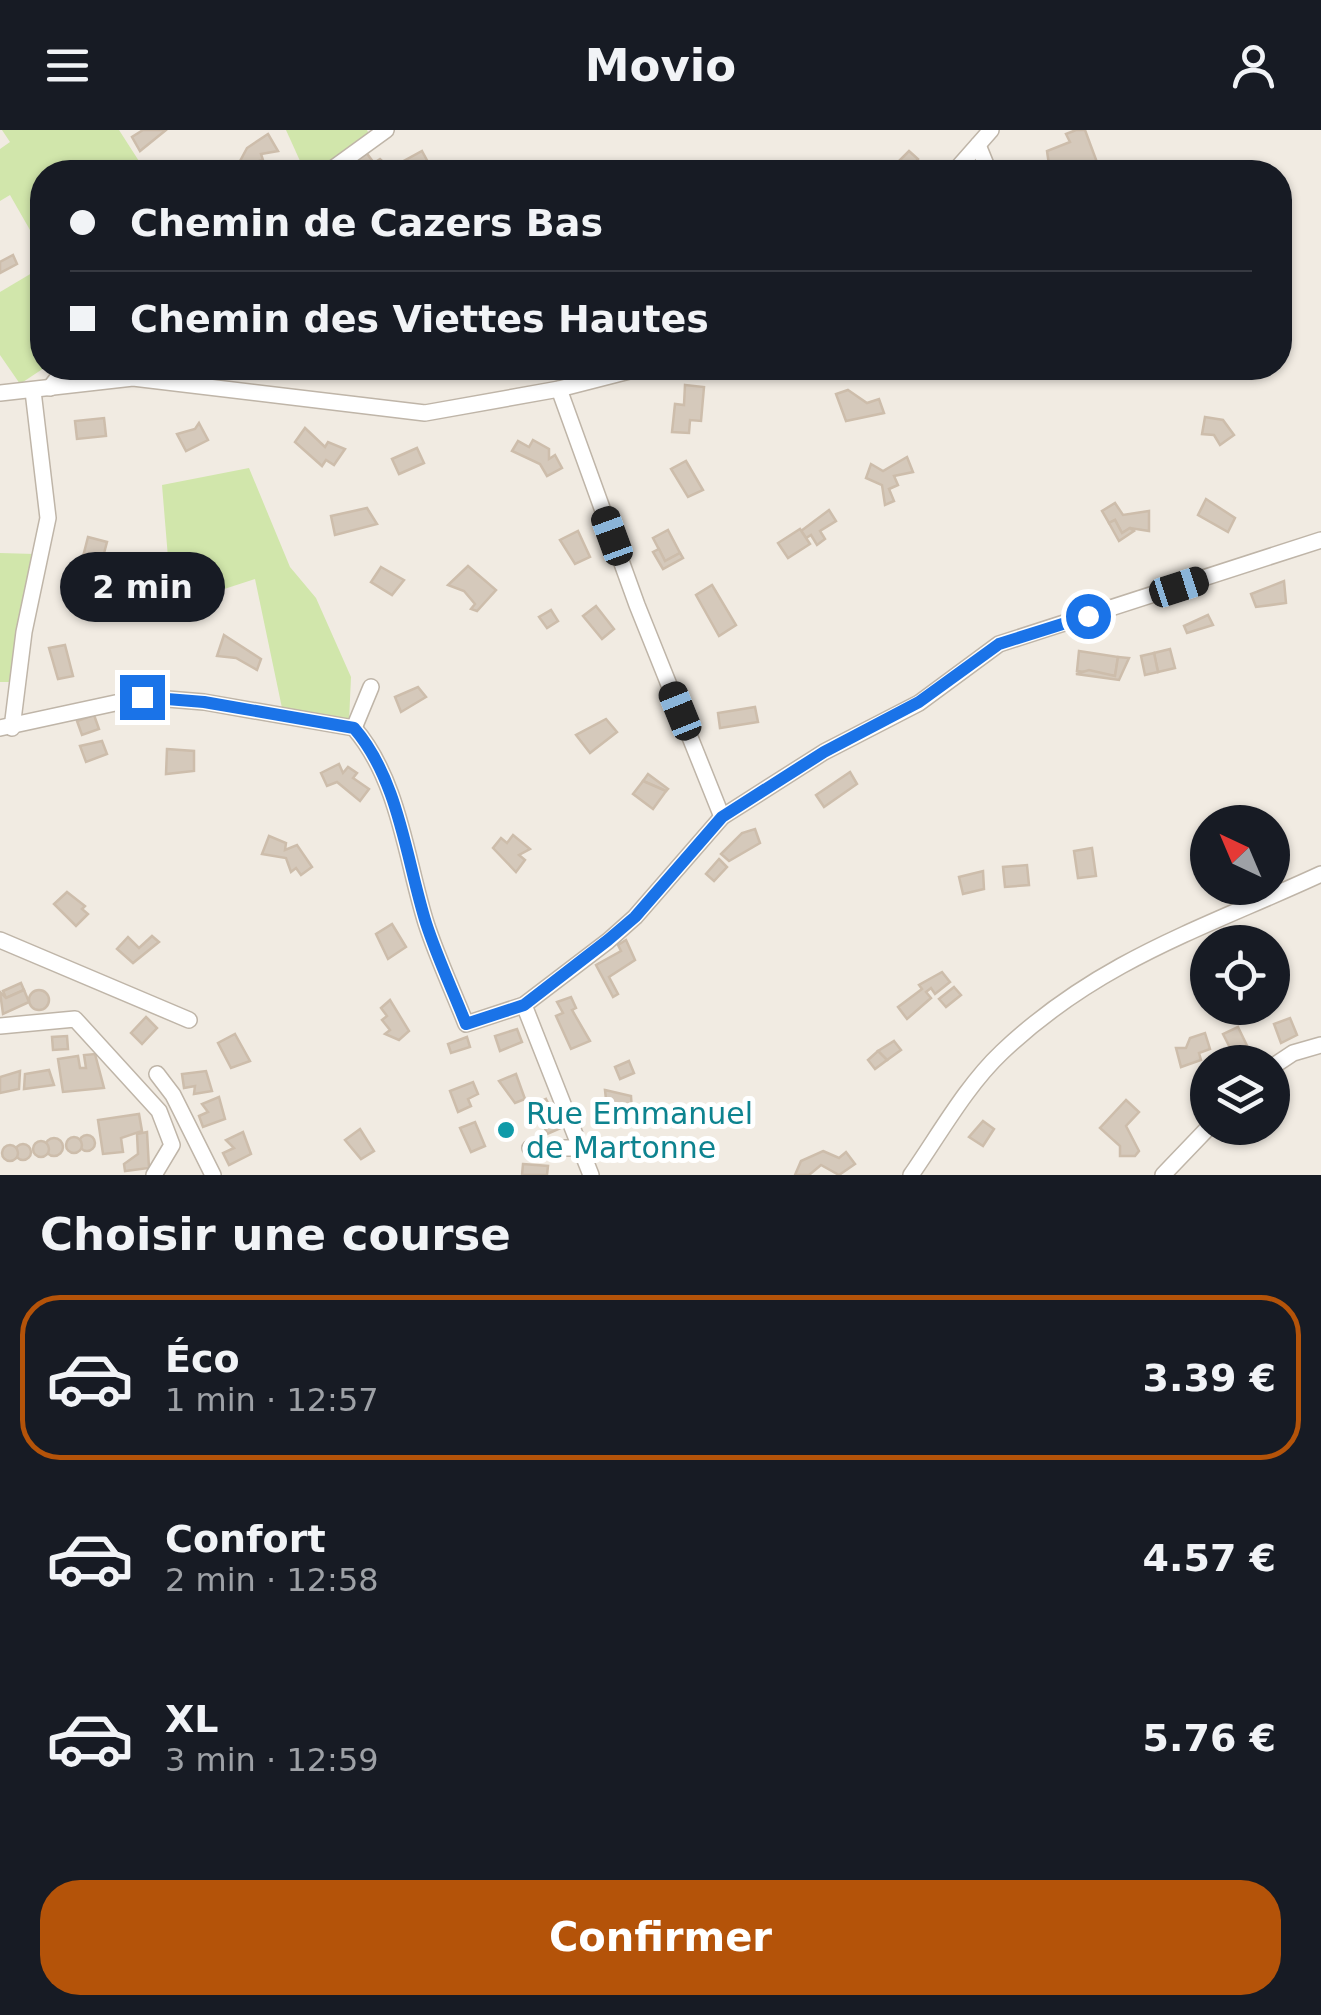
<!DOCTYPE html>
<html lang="fr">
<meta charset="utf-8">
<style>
body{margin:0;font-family:"DejaVu Sans",sans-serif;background:#242831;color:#f1f3f6;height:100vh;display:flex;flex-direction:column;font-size:38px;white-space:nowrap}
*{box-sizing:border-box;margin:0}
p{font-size:32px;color:#9ea1a6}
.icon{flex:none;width:55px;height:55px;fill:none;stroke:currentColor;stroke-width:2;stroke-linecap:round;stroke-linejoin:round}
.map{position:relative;height:1045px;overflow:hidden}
.drawer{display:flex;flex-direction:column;background:#171b24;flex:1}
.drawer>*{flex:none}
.banner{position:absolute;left:30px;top:30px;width:1262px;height:220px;border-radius:40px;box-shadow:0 2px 8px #0004;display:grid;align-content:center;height:220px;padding:0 40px;background:#171b24}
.needle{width:65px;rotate:316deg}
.tools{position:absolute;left:1190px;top:675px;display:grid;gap:20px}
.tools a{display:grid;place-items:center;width:100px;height:100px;border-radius:50%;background:#171b24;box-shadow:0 2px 8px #0004;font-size:50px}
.end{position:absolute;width:45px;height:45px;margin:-22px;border:12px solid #1a73e8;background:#fff;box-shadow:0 0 0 5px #fff}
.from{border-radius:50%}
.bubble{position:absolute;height:70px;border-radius:35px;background:#171b24;box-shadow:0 2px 8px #0004;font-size:32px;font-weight:800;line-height:70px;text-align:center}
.car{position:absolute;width:30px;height:60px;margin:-30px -15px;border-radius:12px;box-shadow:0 0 8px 2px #0007;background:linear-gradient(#222 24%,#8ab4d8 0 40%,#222 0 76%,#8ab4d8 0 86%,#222 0)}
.banner b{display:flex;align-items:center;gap:35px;height:95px;font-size:38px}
.banner b+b{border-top:2px solid #363941}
.banner i{width:25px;height:25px;background:#f1f3f6}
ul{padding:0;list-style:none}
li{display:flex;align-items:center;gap:30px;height:165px;margin:0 20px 15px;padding:0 20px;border:5px solid transparent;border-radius:40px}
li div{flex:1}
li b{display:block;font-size:38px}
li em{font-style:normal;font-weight:800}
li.active{border-color:#b45309}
li>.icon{width:90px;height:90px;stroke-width:1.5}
h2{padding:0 40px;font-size:45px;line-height:120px}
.action{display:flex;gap:20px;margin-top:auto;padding:20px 40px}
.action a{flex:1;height:115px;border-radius:40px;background:#b45309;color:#fff;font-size:40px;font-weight:800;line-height:115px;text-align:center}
header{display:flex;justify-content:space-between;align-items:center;height:130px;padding:0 40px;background:#171b24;font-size:45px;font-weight:800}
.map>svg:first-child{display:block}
.green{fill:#d1e6ab}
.building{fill:#d5c9bb;stroke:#cdbdab;stroke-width:2.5}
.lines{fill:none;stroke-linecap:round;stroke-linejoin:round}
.street-casing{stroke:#bfb5a8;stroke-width:18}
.street{stroke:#fff;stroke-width:15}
.route{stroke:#1a73e8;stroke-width:12}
.culture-dot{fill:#0f9aa8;stroke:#fff;stroke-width:4}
.labels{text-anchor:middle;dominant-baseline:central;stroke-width:10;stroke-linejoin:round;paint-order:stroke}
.culture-label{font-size:30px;fill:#0d838f;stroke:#fff;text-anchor:start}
</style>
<header><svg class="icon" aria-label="menu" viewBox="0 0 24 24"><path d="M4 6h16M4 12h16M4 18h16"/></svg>Movio<svg class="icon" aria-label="person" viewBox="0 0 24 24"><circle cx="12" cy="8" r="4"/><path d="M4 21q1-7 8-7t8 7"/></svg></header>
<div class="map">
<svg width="1321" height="1045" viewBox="0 0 1321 1045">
<rect width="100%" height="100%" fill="#f1ebe2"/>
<!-- green -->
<g class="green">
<polygon points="2,0 119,0 146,42 42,42 42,121 10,65 0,71 0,19 10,12"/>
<polygon points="286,0 367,0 369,4 319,42 305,42"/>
<polygon points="37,140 42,158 44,238 20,254 0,225 0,162"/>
<polygon points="76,238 210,238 220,250 139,240 66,245"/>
<polygon points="249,338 290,437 316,468 351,547 349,591 282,578 255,449 172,476 162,355"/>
<polygon points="0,423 35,424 10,552 0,552"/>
</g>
<!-- building -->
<g class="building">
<polygon points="143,0 166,0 140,21 132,7"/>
<polygon points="1076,0 1085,0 1098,35 1080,42 1077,36 1069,39 1066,32 1050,42 1047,21 1070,12 1066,4"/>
<polygon points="268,4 278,21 261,24 263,30 255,32 251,40 239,33 247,18"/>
<polygon points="365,21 374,33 380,29 394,42 342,42"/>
<polygon points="422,21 429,34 414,42 394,42 391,38"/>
<polygon points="909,21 918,29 909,39 912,42 888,42"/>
<polygon points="13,125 17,134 0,143 0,132"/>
<polygon points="685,255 704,257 701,291 690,290 689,303 672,302 675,274 684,275"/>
<polygon points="848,260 867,273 879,269 884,283 846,291 836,264"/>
<polygon points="1205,287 1223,290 1234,305 1220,315 1214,305 1202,304"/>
<polygon points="104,288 106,306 77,309 75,291"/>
<polygon points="199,293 208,310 186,321 177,304 195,299"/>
<polygon points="305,298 325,317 328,312 345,319 334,335 326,330 322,336 295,312"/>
<polygon points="533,310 549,319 549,329 555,325 562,338 547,346 540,334 512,321 518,311 529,317"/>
<polygon points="417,318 424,333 399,344 392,329"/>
<polygon points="907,327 913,342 894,346 898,355 889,359 894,371 885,375 882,355 866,348 871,334 883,341"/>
<polygon points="686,331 703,360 688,367 671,339"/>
<polygon points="1206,369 1235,388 1228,402 1198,385"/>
<polygon points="1115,373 1123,385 1149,381 1149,401 1130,398 1122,403 1115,390 1109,393 1102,381"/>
<polygon points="367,378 377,394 335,405 331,386"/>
<polygon points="829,380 836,391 820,401 825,409 817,415 811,405 806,408 801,401"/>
<polygon points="1115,390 1122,403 1130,398 1134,401 1119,411 1109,393"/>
<polygon points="800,399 810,414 788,428 778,413"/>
<polygon points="668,400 680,423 665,431 653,408"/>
<polygon points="578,401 590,427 575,434 560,410"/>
<polygon points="88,407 107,412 102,431 96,434 105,436 101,451 78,446"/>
<polygon points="659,419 665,431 680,423 683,428 663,439 653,422"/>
<polygon points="468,436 496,460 477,481 471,479 475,474 464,461 448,455"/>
<polygon points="381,437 404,450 392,465 371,452"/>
<polygon points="1284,451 1286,473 1256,477 1251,464"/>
<polygon points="712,455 736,495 719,506 696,465"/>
<polygon points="596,476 614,499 602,509 583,486"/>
<polygon points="551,480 558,491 547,498 539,487"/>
<polygon points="1208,485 1213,495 1187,503 1184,496"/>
<polygon points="224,505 261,529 257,540 236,528 217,526"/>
<polygon points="65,515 73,546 58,549 49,518"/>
<polygon points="1170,519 1175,538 1158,542 1154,523"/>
<polygon points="1079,521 1118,527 1115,546 1077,541"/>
<polygon points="1154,523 1158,542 1145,545 1141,526"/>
<polygon points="1118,527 1129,528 1119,550 1076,544 1089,540 1115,546"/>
<polygon points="418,557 426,567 401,582 395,567"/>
<polygon points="755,577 758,592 720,598 718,583"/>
<polygon points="94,585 99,599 82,605 77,591"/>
<polygon points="606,589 617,602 590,623 576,605"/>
<polygon points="102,611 107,624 86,632 80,616"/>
<polygon points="167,619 194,621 194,641 166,644"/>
<polygon points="339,634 343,643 348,637 357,643 353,648 369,659 360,671 337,652 327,656 321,643"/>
<polygon points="850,642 857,654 824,677 816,665"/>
<polygon points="648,644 668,659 666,661 643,651"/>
<polygon points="643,651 666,661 653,679 633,664"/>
<polygon points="755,699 760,713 729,731 721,724 742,703"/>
<polygon points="513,705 530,719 519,725 525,730 516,742 493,718 501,708 507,713"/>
<polygon points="269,706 286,713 285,720 297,715 312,737 301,745 296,738 291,742 286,728 262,724"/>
<polygon points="1092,718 1096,746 1078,748 1074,721"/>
<polygon points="719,729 727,737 714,751 706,744"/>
<polygon points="1027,735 1029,755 1005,757 1003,737"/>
<polygon points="983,741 984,759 963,764 959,747"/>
<polygon points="67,762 85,776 82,779 88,784 76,796 54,774"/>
<polygon points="392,794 406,817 388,829 376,804"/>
<polygon points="152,806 159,812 133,833 117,819 128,807 139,818"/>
<polygon points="626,810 635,830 609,847 618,864 613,867 596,835 621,821 618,815"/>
<polygon points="942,842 950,852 935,864 931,858 926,862 931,868 907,889 898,877 922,859 919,855"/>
<polygon points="21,853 24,860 6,868 3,861"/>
<polygon points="954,857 961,865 946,877 939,869"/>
<polygon points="24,860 29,872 3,884 0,862 6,868"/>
<circle cx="39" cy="870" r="10"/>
<polygon points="571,867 576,878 572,880 590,911 571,919 556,886 563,883 557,872"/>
<polygon points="390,870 409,901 399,910 385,904 390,900 382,890 387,886 381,878"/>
<polygon points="146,887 157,898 142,914 131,903"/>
<polygon points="1290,888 1297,905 1281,913 1274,894"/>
<polygon points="1238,897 1251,924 1237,931 1223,904"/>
<polygon points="517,899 522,912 500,921 495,906"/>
<polygon points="1205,903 1210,919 1199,923 1201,930 1181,937 1176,918 1186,918 1190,908"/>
<polygon points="235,904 250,931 231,938 218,913"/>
<polygon points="67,906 68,919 53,920 52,907"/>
<polygon points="467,907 470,917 451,923 448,914"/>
<polygon points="894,911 901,920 887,930 878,921"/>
<polygon points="878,921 887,930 875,939 868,930"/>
<polygon points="95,924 104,958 63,962 58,929 78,926 80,938 86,938 84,925"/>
<polygon points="629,931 634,943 620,949 615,937"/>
<polygon points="49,940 54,955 24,959 25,944"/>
<polygon points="20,941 19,959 0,963 0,947"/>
<polygon points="206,941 212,961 194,964 195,956 184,958 182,944"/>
<polygon points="516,944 525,969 515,973 499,951"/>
<polygon points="473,952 478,964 468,969 471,976 458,982 450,961"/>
<polygon points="605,960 631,966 632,982 607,979"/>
<polygon points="219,967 225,989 203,997 199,986 208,982 202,974"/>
<polygon points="546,969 561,998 547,1004 540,985 533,987 531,982 538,979 535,974"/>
<polygon points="1126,970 1139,982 1126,996 1139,1021 1135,1026 1120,1026 1120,1016 1100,998"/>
<polygon points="139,984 142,1001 121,1008 123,1022 103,1024 98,990"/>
<polygon points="983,991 994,999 983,1016 969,1007"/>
<polygon points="475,992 485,1016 471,1022 460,998"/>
<polygon points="360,999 374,1021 361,1029 345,1010"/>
<polygon points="147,1002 149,1038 125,1041 124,1034 138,1024 137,1004"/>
<polygon points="243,1002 251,1024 229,1035 223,1023 234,1018 226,1010"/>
<circle cx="87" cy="1013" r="8"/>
<circle cx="74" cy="1015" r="8"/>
<circle cx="54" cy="1017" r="9"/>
<circle cx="41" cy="1019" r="8"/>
<circle cx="23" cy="1022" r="8"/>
<circle cx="10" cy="1023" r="8"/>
<polygon points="823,1021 839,1028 846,1022 855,1034 839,1045 821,1035 809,1045 795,1045 801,1031"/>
<polygon points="523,1034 548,1036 547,1045 522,1045"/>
</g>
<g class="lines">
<defs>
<g id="street">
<polyline points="978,15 989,42"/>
<polyline points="328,42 386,0"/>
<polyline points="954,42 991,0"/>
<polyline points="50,258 65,238"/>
<polyline points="559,259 637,475 722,687"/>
<polyline points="0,263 133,248 425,283 559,259 641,238"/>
<path d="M0,598L143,567L204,572L354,598C399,650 406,729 426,793C437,827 453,861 466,894L524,875L608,811L635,787L722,687L824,622L919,573L999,514L1321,410"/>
<polyline points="12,598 24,502 48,388 33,261"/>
<polyline points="354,598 371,557"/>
<polyline points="0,810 189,890"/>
<polyline points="524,875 591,1045"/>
<polyline points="0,896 75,889 159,981 172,1015 154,1045"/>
<polyline points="1272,937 1293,923 1321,915"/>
<polyline points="157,944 173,965 213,1045"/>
<polyline points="530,1018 581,1018"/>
<path d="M911,1045C939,1005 966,956 1002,922C1099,830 1204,798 1321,744"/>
<polyline points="1163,1045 1208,998"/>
</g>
</defs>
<!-- street casing -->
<use href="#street" class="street-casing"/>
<!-- street -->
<use href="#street" class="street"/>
</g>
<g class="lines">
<!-- route -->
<path class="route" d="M142,567L204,572L354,598C399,650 406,729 426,793C437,827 453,861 466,894L524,875L608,810L635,787L722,687L824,622L919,572L999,514L1088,486"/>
</g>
<!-- markers -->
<circle class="culture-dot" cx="506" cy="1000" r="10"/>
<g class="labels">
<!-- culture labels -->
<g class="culture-label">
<text x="526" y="983">Rue Emmanuel<tspan x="526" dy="34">de Martonne</tspan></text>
</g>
</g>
</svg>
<div class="tools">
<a><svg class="needle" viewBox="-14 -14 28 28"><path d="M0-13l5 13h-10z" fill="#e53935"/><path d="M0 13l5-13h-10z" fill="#9ea1a6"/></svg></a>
<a><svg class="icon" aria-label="locate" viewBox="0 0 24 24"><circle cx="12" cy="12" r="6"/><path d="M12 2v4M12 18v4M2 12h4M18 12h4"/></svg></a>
<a><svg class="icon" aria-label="layers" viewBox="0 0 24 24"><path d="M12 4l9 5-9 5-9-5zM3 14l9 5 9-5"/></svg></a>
</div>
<i class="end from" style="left:1088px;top:486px"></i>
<i class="end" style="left:142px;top:567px"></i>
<div class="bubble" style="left:60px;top:422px;width:165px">2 min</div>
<i class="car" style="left:612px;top:406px;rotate:340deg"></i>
<i class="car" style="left:1179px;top:457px;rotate:72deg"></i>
<i class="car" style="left:680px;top:581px;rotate:338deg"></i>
<div class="banner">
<b><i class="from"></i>Chemin de Cazers Bas</b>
<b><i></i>Chemin des Viettes Hautes</b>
</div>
</div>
<section class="drawer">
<h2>Choisir une course</h2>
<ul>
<li class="active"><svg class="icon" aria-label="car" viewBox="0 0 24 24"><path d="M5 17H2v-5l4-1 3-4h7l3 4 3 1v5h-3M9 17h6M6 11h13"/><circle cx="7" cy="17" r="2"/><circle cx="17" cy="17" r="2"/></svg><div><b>Éco</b><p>1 min · 12:57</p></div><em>3.39 €</em></li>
<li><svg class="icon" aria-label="car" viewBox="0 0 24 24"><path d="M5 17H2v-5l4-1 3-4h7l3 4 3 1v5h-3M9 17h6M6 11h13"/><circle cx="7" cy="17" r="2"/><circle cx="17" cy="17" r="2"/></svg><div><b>Confort</b><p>2 min · 12:58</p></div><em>4.57 €</em></li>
<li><svg class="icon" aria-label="car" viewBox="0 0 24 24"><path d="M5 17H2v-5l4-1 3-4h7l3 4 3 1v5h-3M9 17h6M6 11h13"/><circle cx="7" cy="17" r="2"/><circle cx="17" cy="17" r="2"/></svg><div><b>XL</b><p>3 min · 12:59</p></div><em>5.76 €</em></li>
</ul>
<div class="action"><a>Confirmer</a></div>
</section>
